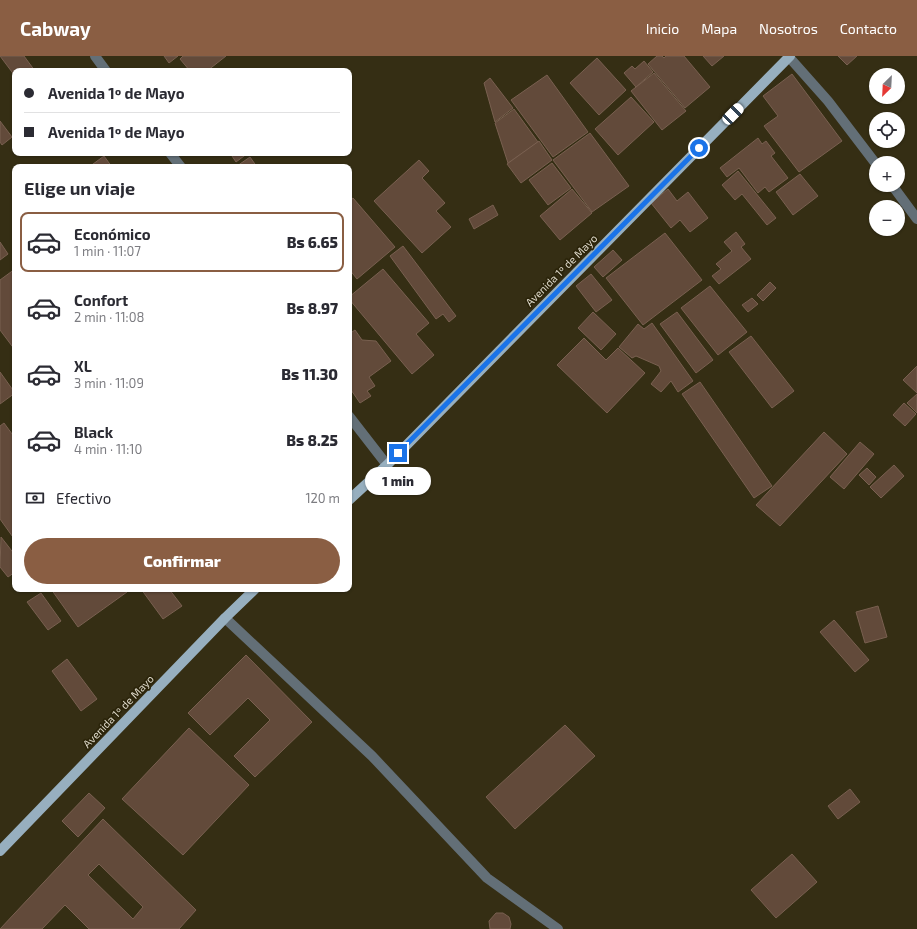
<!DOCTYPE html>
<html lang="es">
<meta charset="utf-8">
<style>
body{margin:0;font-family:"Exo 2",sans-serif;background:#f7f7f7;color:#2b2b33;height:100vh;display:flex;flex-direction:column;font-size:15px;white-space:nowrap}
*{box-sizing:border-box;margin:0}
p{font-size:13px;color:#7c7c81}
.icon{flex:none;width:22px;height:22px;fill:none;stroke:currentColor;stroke-width:2;stroke-linecap:round;stroke-linejoin:round}
.map{position:relative;flex:1;overflow:hidden}
.details{position:absolute;left:12px;top:108px;width:340px;height:428px;display:flex;flex-direction:column;background:#fff;border-radius:8px;box-shadow:0 1px 3px #0004}
.details>*{flex:none}
.guide{position:absolute;left:12px;top:12px;width:340px;height:88px;border-radius:8px;box-shadow:0 1px 3px #0004;display:grid;align-content:center;height:88px;padding:0 12px;background:#fff}
.needle{width:26px;rotate:204deg}
.fabs{position:absolute;left:869px;top:12px;display:grid;gap:8px}
.fabs a{display:grid;place-items:center;width:36px;height:36px;border-radius:50%;background:#fff;box-shadow:0 1px 3px #0004;font-size:20px}
.end{position:absolute;width:18px;height:18px;margin:-9px;border:5px solid #1a73e8;background:#fff;box-shadow:0 0 0 2px #fff}
.from{border-radius:50%}
.bubble{position:absolute;height:28px;border-radius:14px;background:#fff;box-shadow:0 1px 3px #0004;font-size:13px;font-weight:800;line-height:28px;text-align:center}
.car{position:absolute;width:12px;height:24px;margin:-12px -6px;border-radius:5px;box-shadow:0 0 3px 1px #0007;background:linear-gradient(#fff 24%,#345 0 40%,#fff 0 76%,#345 0 86%,#fff 0)}
.guide b{display:flex;align-items:center;gap:14px;height:38px;font-size:15px}
.guide b+b{border-top:1px solid #e1e1e2}
.guide i{width:10px;height:10px;background:#2b2b33}
ul{padding:0;list-style:none}
li{display:flex;align-items:center;gap:12px;height:60px;margin:0 8px 6px;padding:0 4px;border:2px solid transparent;border-radius:8px}
li div{flex:1}
li b{display:block;font-size:15px}
li em{font-style:normal;font-weight:800}
li.current{border-color:#8a5e43}
li>.icon{width:36px;height:36px;stroke-width:1.5}
h2{padding:0 12px;font-size:18px;line-height:48px}
.pay{display:flex;align-items:center;gap:10px;height:44px;padding:0 12px;font-size:15px}
.pay p{margin-inline-start:auto}
.action{display:flex;gap:8px;margin-top:auto;padding:8px 12px}
.action a{flex:1;height:46px;border-radius:24px;background:#8a5e43;color:#fff;font-size:16px;font-weight:800;line-height:46px;text-align:center}
header{display:flex;align-items:center;gap:24px;box-sizing:border-box;height:56px;padding:0 20px;background:#8a5e43;color:#fff}
header strong{font-size:19px}
nav{display:flex;gap:22px;margin-inline-start:auto;font-size:14px}
.map>svg:first-child{display:block}
.building{fill:#624a3a;stroke:#796050;fill-rule:evenodd}
.lines{fill:none;stroke-linecap:round;stroke-linejoin:round}
.minor{stroke:#636f77;stroke-width:10}
.major{stroke:#97afbf;stroke-width:10}
.route{stroke:#1a73e8;stroke-width:5}
.labels{text-anchor:middle;dominant-baseline:central;stroke-width:3.5;stroke-linejoin:round;paint-order:stroke}
.street-label{font-size:11px;fill:#dfdacb;stroke:#2b240a}
</style>
<header>
<strong>Cabway</strong>
<nav><a>Inicio</a><a>Mapa</a><a>Nosotros</a><a>Contacto</a></nav>
</header>
<div class="map">
<svg width="917" height="873" viewBox="0 0 917 873">
<rect width="100%" height="100%" fill="#352e14"/>
<!-- building -->
<g class="building">
<polygon points="0,0 24,0 35,15 15,15 15,20"/>
<polygon points="164,0 178,0 169,7"/>
<polygon points="183,0 226,0 207,15 190,15 180,3"/>
<polygon points="657,0 662,0 664,2 666,0 684,0 710,31 685,52 648,8"/>
<polygon points="703,0 724,0 712,10"/>
<polygon points="838,0 857,0 847,9"/>
<polygon points="597,2 626,34 599,59 570,27"/>
<polygon points="644,5 653,16 636,31 624,17 632,10 635,13"/>
<polygon points="654,17 686,55 662,74 631,35"/>
<polygon points="792,18 842,85 799,116 764,70 778,60 763,40"/>
<polygon points="547,19 588,76 553,101 511,44"/>
<polygon points="490,22 513,52 495,66 484,27"/>
<polygon points="631,41 654,66 618,99 595,73"/>
<polygon points="514,53 538,86 508,107 495,67"/>
<polygon points="0,65 12,81 2,89 0,86"/>
<polygon points="590,77 629,130 592,156 553,104"/>
<polygon points="758,82 762,88 766,85 775,97 771,100 788,122 769,136 765,131 758,137 739,112 727,121 720,112"/>
<polygon points="539,85 552,104 521,127 507,108"/>
<polygon points="230,97 248,97 236,106"/>
<polygon points="104,100 112,111 89,111"/>
<polygon points="250,101 257,111 237,110"/>
<polygon points="419,104 429,115 422,122 445,147 436,155 451,171 422,197 374,145"/>
<polygon points="552,107 571,132 548,149 529,124"/>
<polygon points="738,115 776,162 767,169 742,138 735,144 722,129"/>
<polygon points="800,118 818,140 793,159 776,136"/>
<polygon points="572,133 592,157 560,184 540,160"/>
<polygon points="668,133 677,145 688,136 708,162 690,176 680,164 671,172 651,147"/>
<polygon points="353,142 395,191 357,223 349,213 349,145"/>
<polygon points="493,149 498,159 474,173 469,163"/>
<polygon points="736,176 745,188 741,191 751,203 719,228 712,220 721,213 716,208 732,195 724,186"/>
<polygon points="665,177 702,224 643,269 606,222"/>
<polygon points="0,186 8,198 0,204"/>
<polygon points="403,190 456,260 449,266 443,258 436,263 390,200"/>
<polygon points="613,194 622,204 603,221 594,211"/>
<polygon points="15,213 15,294 0,274 0,224"/>
<polygon points="383,213 429,267 416,278 434,299 412,318 349,243 349,241"/>
<polygon points="591,218 612,244 596,256 576,230"/>
<polygon points="770,226 776,232 763,245 757,239"/>
<polygon points="710,230 747,276 718,299 681,252"/>
<polygon points="752,242 758,248 748,256 742,249"/>
<polygon points="593,256 616,278 601,294 578,272"/>
<polygon points="677,256 713,304 696,317 660,268"/>
<polygon points="652,267 693,325 678,336 671,325 661,336 651,328 661,315 659,310 636,300 632,302 619,291 638,268 644,273"/>
<polygon points="355,274 362,284 376,285 391,305 369,321 375,330 367,335 371,340 360,347 349,331 349,278"/>
<polygon points="751,280 794,335 772,352 729,296"/>
<polygon points="584,282 606,304 618,292 645,317 607,357 557,309"/>
<polygon points="917,310 917,337 903,324"/>
<polygon points="0,316 15,337 0,348"/>
<polygon points="700,326 772,430 754,442 682,338"/>
<polygon points="917,338 917,357 907,347"/>
<polygon points="904,347 916,358 905,370 893,359"/>
<polygon points="4,367 15,382 15,484 0,463 0,370"/>
<polygon points="824,376 847,398 780,470 756,449"/>
<polygon points="860,386 874,398 844,433 830,421"/>
<polygon points="894,409 904,420 881,442 870,431"/>
<polygon points="867,412 876,421 869,429 859,419"/>
<polygon points="1,481 15,499 15,516 8,521 0,511"/>
<polygon points="51,533 125,533 127,536 78,571"/>
<polygon points="141,533 169,533 182,550 163,563"/>
<polygon points="41,537 61,565 48,574 27,546"/>
<polygon points="878,550 887,581 865,587 856,556"/>
<polygon points="834,564 869,604 855,616 820,576"/>
<polygon points="246,599 312,666 255,721 234,700 270,664 248,642 210,679 188,657"/>
<polygon points="67,603 97,643 81,655 52,615"/>
<polygon points="565,669 595,700 515,773 486,741"/>
<polygon points="189,672 249,729 183,799 122,743"/>
<polygon points="850,733 860,746 838,763 828,750"/>
<polygon points="89,737 105,752 78,781 62,765"/>
<path d="M103,763L196,854L179,873H89L65,849L42,873H0ZM99,808L143,851L133,863L88,819Z"/>
<polygon points="792,798 817,826 776,862 751,834"/>
<polygon points="496,857 503,857 509,861 511,868 510,873 490,873 489,865"/>
</g>
<g class="lines">
<!-- minor -->
<g class="minor">
<polyline points="95,0 106,15"/>
<polyline points="788,0 828,45 876,108"/>
<polyline points="170,97 181,111"/>
<polyline points="892,129 917,163"/>
<polyline points="349,360 387,409"/>
<polyline points="225,562 372,700 487,822 558,873"/>
</g>
<!-- major -->
<g class="major">
<polyline points="349,444 387,409 790,0"/>
<polyline points="0,795 225,562 255,533"/>
</g>
</g>
<g class="lines">
<!-- route -->
<polyline class="route" points="398,397 699,92"/>
</g>
<g class="labels">
<!-- street labels -->
<g class="street-label">
<text transform="translate(561 214) rotate(-45)">Avenida 1º de Mayo</text>
<text transform="translate(118 655) rotate(-46)">Avenida 1º de Mayo</text>
</g>
</g>
</svg>
<div class="fabs">
<a><svg class="needle" viewBox="-14 -14 28 28"><path d="M0-13l5 13h-10z" fill="#e53935"/><path d="M0 13l5-13h-10z" fill="#7c7c81"/></svg></a>
<a><svg class="icon" aria-label="locate" viewBox="0 0 24 24"><circle cx="12" cy="12" r="6"/><path d="M12 2v4M12 18v4M2 12h4M18 12h4"/></svg></a>
<a>+</a>
<a>−</a>
</div>
<i class="end from" style="left:699px;top:92px"></i>
<i class="end" style="left:398px;top:397px"></i>
<div class="bubble" style="left:365px;top:411px;width:66px">1 min</div>
<i class="car" style="left:733px;top:58px;rotate:45deg"></i>
<div class="guide">
<b><i class="from"></i>Avenida 1º de Mayo</b>
<b><i></i>Avenida 1º de Mayo</b>
</div>
<section class="details">
<h2>Elige un viaje</h2>
<ul>
<li class="current"><svg class="icon" aria-label="car" viewBox="0 0 24 24"><path d="M5 17H2v-5l4-1 3-4h7l3 4 3 1v5h-3M9 17h6M6 11h13"/><circle cx="7" cy="17" r="2"/><circle cx="17" cy="17" r="2"/></svg><div><b>Económico</b><p>1 min · 11:07</p></div><em>Bs 6.65</em></li>
<li><svg class="icon" aria-label="car" viewBox="0 0 24 24"><path d="M5 17H2v-5l4-1 3-4h7l3 4 3 1v5h-3M9 17h6M6 11h13"/><circle cx="7" cy="17" r="2"/><circle cx="17" cy="17" r="2"/></svg><div><b>Confort</b><p>2 min · 11:08</p></div><em>Bs 8.97</em></li>
<li><svg class="icon" aria-label="car" viewBox="0 0 24 24"><path d="M5 17H2v-5l4-1 3-4h7l3 4 3 1v5h-3M9 17h6M6 11h13"/><circle cx="7" cy="17" r="2"/><circle cx="17" cy="17" r="2"/></svg><div><b>XL</b><p>3 min · 11:09</p></div><em>Bs 11.30</em></li>
<li><svg class="icon" aria-label="car" viewBox="0 0 24 24"><path d="M5 17H2v-5l4-1 3-4h7l3 4 3 1v5h-3M9 17h6M6 11h13"/><circle cx="7" cy="17" r="2"/><circle cx="17" cy="17" r="2"/></svg><div><b>Black</b><p>4 min · 11:10</p></div><em>Bs 8.25</em></li>
</ul>
<div class="pay"><svg class="icon" aria-label="cash" viewBox="0 0 24 24"><path d="M3 7h18v10H3z"/><circle cx="12" cy="12" r="2"/></svg>Efectivo<p>120 m</p></div>
<div class="action"><a>Confirmar</a></div>
</section>
</div>
